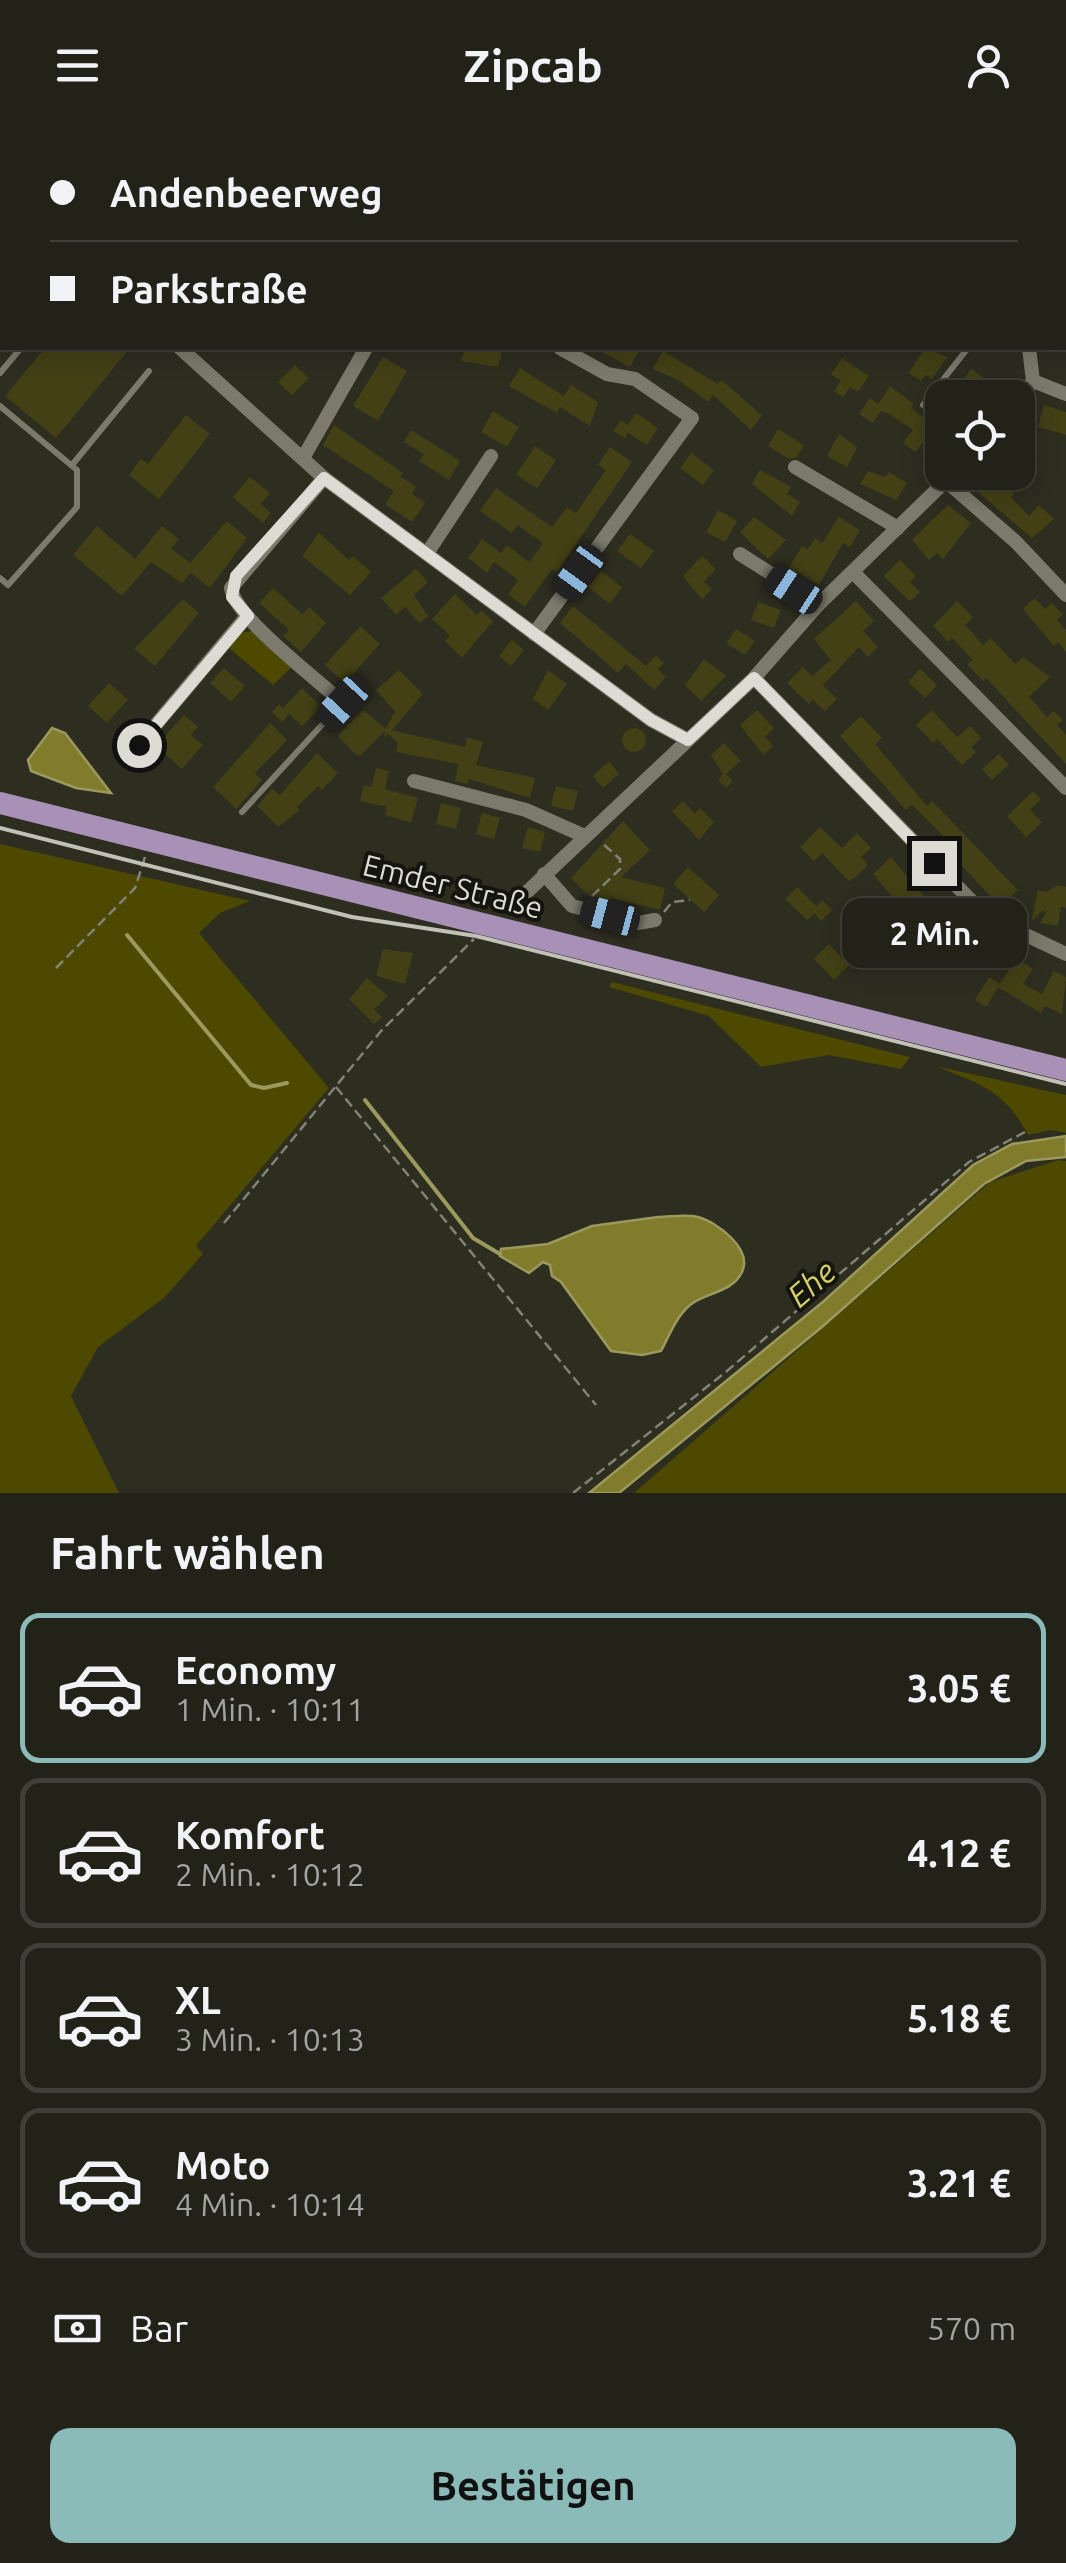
<!DOCTYPE html>
<html lang="de">
<meta charset="utf-8">
<style>
body{margin:0;font-family:Ubuntu,sans-serif;background:#2a2a21;color:#f1f3f6;height:100vh;display:flex;flex-direction:column;font-size:38px;white-space:nowrap}
*{box-sizing:border-box;margin:0}
p{font-size:32px;color:#a2a4a2}
.icon{flex:none;width:55px;height:55px;fill:none;stroke:currentColor;stroke-width:2;stroke-linecap:round;stroke-linejoin:round}
.map{position:relative;height:1363px;overflow:hidden}
.side{display:flex;flex-direction:column;background:#222218;flex:1}
.side>*{flex:none}
.hud{position:absolute;left:0px;top:0px;width:1068px;height:220px;box-shadow:0 5px 25px #0003,0 0 0 2px #3f3f37;display:grid;align-content:center;height:220px;padding:0 50px;background:#222218}
.tools{position:absolute;left:925px;top:250px;display:grid;gap:20px}
.tools a{display:grid;place-items:center;width:110px;height:110px;border-radius:20px;background:#222218;box-shadow:0 5px 25px #0003,0 0 0 2px #3f3f37;font-size:50px}
.end{position:absolute;width:45px;height:45px;margin:-22px;border:12px solid #dcdcd4;background:#111;box-shadow:0 0 0 5px #111}
.from{border-radius:50%}
.bubble{position:absolute;height:70px;border-radius:20px;background:#222218;box-shadow:0 5px 25px #0003,0 0 0 2px #3f3f37;font-size:32px;font-weight:700;line-height:70px;text-align:center}
.car{position:absolute;width:30px;height:60px;margin:-30px -15px;border-radius:12px;box-shadow:0 0 8px 2px #0007;background:linear-gradient(#222 24%,#8ab4d8 0 40%,#222 0 76%,#8ab4d8 0 86%,#222 0)}
.hud b{display:flex;align-items:center;gap:35px;height:95px;font-size:38px}
.hud b+b{border-top:2px solid #3f3f37}
.hud i{width:25px;height:25px;background:#f1f3f6}
ul{padding:0;list-style:none}
li{display:flex;align-items:center;gap:30px;height:150px;margin:0 20px 15px;padding:0 30px;border:5px solid #3f3f37;border-radius:20px}
li div{flex:1}
li b{display:block;font-size:38px}
li em{font-style:normal;font-weight:700}
li.current{border-color:#8bbbb9}
li>.icon{width:90px;height:90px;stroke-width:1.5}
h2{padding:0 50px;font-size:45px;line-height:120px}
.pay{display:flex;align-items:center;gap:25px;height:110px;padding:0 50px;font-size:38px}
.pay p{margin-inline-start:auto}
.button{display:flex;gap:20px;margin-top:auto;padding:20px 50px}
.button a{flex:1;height:115px;border-radius:20px;background:#8bbbb9;color:#111;font-size:40px;font-weight:700;line-height:115px;text-align:center}
header{display:flex;justify-content:space-between;align-items:center;height:130px;padding:0 50px;background:#222218;font-size:45px;font-weight:700}
.map>svg:first-child{display:block}
.green{fill:#4d4900}
.water{fill:#807c2b;stroke:#9c995e;stroke-width:2.5}
.lines{fill:none;stroke-linecap:round;stroke-linejoin:round}
.stream{stroke:#9c995e;stroke-width:4}
.building{fill:#434016}
.path{stroke:#828277;stroke-width:2.5;stroke-dasharray:10 5;stroke-linecap:butt}
.service{stroke:#7b7a6c;stroke-width:6}
.minor{stroke:#7b7a6c;stroke-width:14}
.primary{stroke:#a890b7;stroke-width:22}
.rail{stroke:#c1c1b8;stroke-width:4}
.route{stroke:#dcdcd4;stroke-width:12}
.labels{text-anchor:middle;dominant-baseline:central;stroke-width:8;stroke-linejoin:round;paint-order:stroke}
.street-label{font-size:30px;fill:#dcdcd4;stroke:#15150f}
.water-label{font-size:32px;font-style:italic;fill:#d7d164;stroke:#15150f}
</style>
<header><svg class="icon" aria-label="menu" viewBox="0 0 24 24"><path d="M4 6h16M4 12h16M4 18h16"/></svg>Zipcab<svg class="icon" aria-label="person" viewBox="0 0 24 24"><circle cx="12" cy="8" r="4"/><path d="M4 21q1-7 8-7t8 7"/></svg></header>
<div class="map">
<svg width="1066" height="1363" viewBox="0 0 1066 1363">
<rect width="100%" height="100%" fill="#2d2d20"/>
<!-- green -->
<g class="green">
<polygon points="252,501 293,536 273,555 229,518 241,503"/>
<polygon points="0,714 250,771 220,783 199,803 329,958 196,1116 203,1124 165,1167 98,1217 71,1266 119,1363 0,1363"/>
<polygon points="612,852 910,927 901,939 829,925 761,937 709,886 609,857"/>
<path d="M935,936L1066,965V1003L1051,1000L1028,1005C1004,960 981,954 935,936Z"/>
<polygon points="1058,1030 1066,1031 1066,1363 634,1363 990,1052"/>
</g>
<!-- water -->
<g class="water">
<polygon points="52,598 65,603 111,663 76,658 31,641 28,630"/>
<polygon points="1066,1006 1066,1027 1026,1031 984,1054 822,1197 619,1363 589,1363 824,1171 973,1035 1012,1014"/>
<path d="M658,1087C670,1087 686,1084 698,1087C717,1092 753,1119 742,1142C732,1163 706,1162 690,1175C676,1187 669,1206 661,1221L642,1225L611,1221L561,1152L552,1146L550,1135L543,1132L529,1143L500,1126L501,1119L548,1114L592,1096Z"/>
</g>
<g class="lines">
<!-- stream -->
<g class="stream">
<polyline points="127,805 251,955 264,958 287,953"/>
<polyline points="365,970 473,1108 500,1124"/>
</g>
</g>
<!-- building -->
<g class="building">
<polygon points="45,218 130,218 56,308 5,266"/>
<polygon points="465,218 503,218 498,237 461,231"/>
<polygon points="595,218 641,218 630,237"/>
<polygon points="925,218 947,227 932,249 926,245 921,251 909,243"/>
<polygon points="663,221 718,254 721,250 762,285 751,300 713,265 708,272 680,251 653,239"/>
<polygon points="383,227 407,241 378,291 353,276"/>
<polygon points="842,228 869,246 858,262 850,257 843,267 834,261 841,251 831,244"/>
<polygon points="295,235 309,248 292,265 278,252"/>
<polygon points="520,238 564,266 571,255 598,272 590,296 560,277 557,283 509,256"/>
<polygon points="971,239 996,256 989,268 973,268 958,257"/>
<polygon points="890,256 914,274 911,278 942,301 938,324 922,313 916,322 903,313 913,300 891,285 881,281 873,293 859,284 870,268 878,274"/>
<polygon points="1044,275 1066,282 1066,305 1038,297"/>
<polygon points="493,281 519,297 507,317 481,302"/>
<polygon points="636,283 658,298 647,315 628,303 625,308 613,301 621,290 628,295"/>
<polygon points="186,285 210,304 159,369 129,345 141,329 148,334"/>
<polygon points="334,295 403,343 400,346 416,357 412,364 425,373 412,392 385,374 394,361 323,315"/>
<polygon points="778,299 804,315 797,327 789,329 768,316"/>
<polygon points="411,300 460,331 449,350 419,331 424,324 404,312"/>
<polygon points="1018,303 1034,307 1032,333 1008,358 1014,364 1011,367 1029,386 1039,375 1054,389 1032,408 972,357 978,351 969,342 986,342 997,353 1007,342 1018,342"/>
<polygon points="839,304 857,317 847,337 827,326"/>
<polygon points="535,316 556,330 537,358 516,345"/>
<polygon points="610,317 632,332 557,442 552,439 525,477 508,465 518,450 494,432 487,443 468,428 482,409 501,423 507,415 529,432 543,413 517,395 512,403 480,381 496,358 552,397 567,377 576,383 606,340 598,335"/>
<polygon points="691,323 714,340 703,355 680,338"/>
<polygon points="760,340 791,357 787,364 800,372 792,386 752,354"/>
<polygon points="868,341 885,347 889,342 907,353 896,370 860,354"/>
<polygon points="250,347 270,363 261,374 271,383 263,393 233,367"/>
<polygon points="948,375 971,393 943,429 937,423 929,430 912,410"/>
<polygon points="718,380 737,391 725,412 706,402"/>
<polygon points="754,387 786,410 768,429 740,402"/>
<polygon points="839,387 860,400 850,417 843,413 819,455 789,438 802,416 808,419 815,408 822,413"/>
<polygon points="227,391 247,408 210,458 191,443 182,453 151,432 122,466 73,425 97,396 135,429 162,396 179,409 171,418 190,433"/>
<polygon points="319,403 349,430 353,426 371,442 350,465 302,426"/>
<polygon points="630,404 654,421 641,438 617,421"/>
<polygon points="702,426 716,439 704,452 712,459 702,470 683,446"/>
<polygon points="900,430 916,446 910,452 920,462 910,471 883,446"/>
<polygon points="416,439 428,452 414,465 428,486 419,493 405,477 396,485 381,468"/>
<polygon points="601,441 622,457 610,474 588,457"/>
<polygon points="273,458 302,484 309,477 326,493 301,522 283,506 289,500 259,473"/>
<polygon points="455,464 477,485 481,480 493,491 462,528 445,511 450,505 432,489"/>
<polygon points="1035,468 1045,479 1052,473 1063,485 1057,490 1066,500 1066,522 1058,512 1054,516 1023,479"/>
<polygon points="183,469 199,483 155,536 134,519"/>
<polygon points="856,471 874,491 863,501 878,517 868,527 859,517 823,555 837,569 825,581 813,570 809,574 787,553 803,537 812,546 831,530 814,509"/>
<polygon points="957,471 973,487 965,495 983,515 991,508 1015,534 1023,527 1050,547 1029,567 1047,587 1054,581 1063,590 1057,595 1066,605 1066,634 986,548 983,551 967,534 973,530 952,508 948,512 933,496"/>
<polygon points="758,472 781,480 774,498 751,490"/>
<polygon points="573,476 646,536 656,525 664,533 658,539 666,547 654,560 626,534 618,543 560,493"/>
<polygon points="360,496 380,514 345,553 325,535"/>
<polygon points="736,499 755,511 745,525 726,513"/>
<polygon points="512,510 524,520 511,536 499,526"/>
<polygon points="704,529 726,546 701,571 685,555"/>
<polygon points="224,538 245,556 231,572 210,553"/>
<polygon points="920,539 937,555 925,568 908,552"/>
<polygon points="399,540 423,564 392,600 465,617 467,607 483,612 476,635 535,648 530,668 469,649 468,654 455,651 458,634 396,622 398,613 388,604 384,608 385,601 360,626 354,623 338,606 363,580 386,599 395,581 376,560"/>
<polygon points="548,540 567,554 548,580 533,569"/>
<polygon points="109,553 128,570 107,593 88,576"/>
<polygon points="302,558 321,577 302,596 289,584 282,592 272,582 279,574 283,578"/>
<polygon points="757,580 774,598 765,607 773,616 763,625 740,595"/>
<polygon points="932,580 957,607 970,596 981,608 971,617 976,622 962,635 937,609 933,613 916,595"/>
<polygon points="184,585 198,597 191,605 203,615 182,639 156,616"/>
<polygon points="861,586 882,608 875,614 927,676 932,671 1018,760 1000,777 942,714 947,710 912,675 906,680 840,606"/>
<polygon points="270,593 287,610 255,643 262,650 236,679 213,657"/>
<circle cx="634" cy="610" r="12"/>
<polygon points="724,613 741,631 726,644 733,651 726,658 718,650 723,644 711,625"/>
<polygon points="317,623 338,643 322,660 318,656 297,677 300,680 278,697 257,676 272,659 280,665"/>
<polygon points="999,624 1009,635 992,650 982,639"/>
<polygon points="609,631 619,644 603,658 593,646"/>
<polygon points="376,638 389,641 385,659 418,668 411,693 385,685 387,677 360,671 364,655 372,657"/>
<polygon points="556,656 578,661 573,681 551,676"/>
<polygon points="1033,661 1041,669 1030,680 1042,692 1026,707 1007,686"/>
<polygon points="683,671 695,683 700,678 714,692 699,710 672,681"/>
<polygon points="441,673 461,678 456,699 436,694"/>
<polygon points="482,683 500,688 494,709 476,704"/>
<polygon points="623,691 650,720 621,747 665,758 660,780 612,768 605,773 594,771 571,748"/>
<polygon points="528,697 545,702 540,722 522,718"/>
<polygon points="820,697 842,718 857,703 871,718 861,727 868,735 856,747 849,751 822,723 814,731 800,717"/>
<polygon points="891,727 957,806 939,823 873,744"/>
<polygon points="688,737 719,765 704,782 673,754"/>
<polygon points="1057,755 1066,757 1066,778 1061,777 1058,796 1040,793 1046,783 1043,780 1031,792 1038,760 1047,762"/>
<polygon points="797,757 816,776 822,770 832,780 821,791 814,783 807,790 785,769"/>
<polygon points="986,810 999,823 982,839 970,826"/>
<polygon points="829,814 849,835 834,850 814,829"/>
<polygon points="383,819 413,823 405,854 376,846"/>
<polygon points="1017,828 1033,839 1023,854 1042,864 1054,841 1066,847 1062,884 1045,876 1041,883 998,857"/>
<polygon points="989,847 1000,854 986,877 975,870"/>
<polygon points="367,848 388,866 374,879 382,887 374,894 349,869"/>
</g>
<g class="lines">
<!-- path -->
<g class="path">
<polyline points="0,141 2,138"/>
<polyline points="592,766 620,739 620,729 602,713"/>
<polyline points="664,782 672,772 690,770"/>
<polyline points="56,838 135,758 145,727"/>
<polyline points="336,957 596,1275"/>
<polyline points="224,1093 381,901 474,809"/>
<polyline points="573,1363 727,1241 969,1032 1025,1002"/>
</g>
<!-- service -->
<g class="service">
<polyline points="0,243 21,218"/>
<polyline points="923,275 968,218"/>
<polyline points="0,276 77,340 77,377 8,455 0,448"/>
<polyline points="72,335 149,241"/>
<polyline points="242,682 342,573"/>
</g>
<!-- minor -->
<g class="minor">
<polyline points="300,0 301,2"/>
<polyline points="451,0 455,2"/>
<polyline points="507,2 509,0"/>
<polyline points="648,2 649,0"/>
<polyline points="1037,2 1040,0"/>
<polyline points="0,66 2,69"/>
<polyline points="180,218 324,348 651,590 688,610"/>
<polyline points="1033,251 1066,264"/>
<polyline points="1018,271 1033,251 1029,218"/>
<polyline points="303,328 366,218"/>
<polyline points="795,337 898,398"/>
<path d="M324,348L231,458C235,488 318,550 343,573"/>
<polyline points="946,351 1016,412 1066,465"/>
<polyline points="428,422 491,326"/>
<polyline points="740,424 819,474"/>
<polyline points="853,442 1066,658"/>
<polyline points="534,504 692,288 635,249 607,244 560,218"/>
<polyline points="754,548 986,786 1066,824"/>
<polyline points="132,623 247,486"/>
<polyline points="414,651 526,680 582,705"/>
<polyline points="544,744 572,776 638,793 655,790"/>
<polyline points="528,761 754,548 819,474 955,342"/>
</g>
<!-- primary -->
<polyline class="primary" points="0,673 1066,940"/>
<!-- rail -->
<polyline class="rail" points="0,698 352,787 476,806 1066,954"/>
</g>
<g class="lines">
<!-- route -->
<polyline class="route" points="139,615 248,486 232,467 236,446 324,348 651,590 688,610 754,548 934,733"/>
</g>
<g class="labels">
<!-- street labels -->
<g class="street-label">
<text transform="translate(453 756) rotate(14)">Emder Straße</text>
</g>
<!-- water labels -->
<g class="water-label">
<text transform="translate(811 1153) rotate(-41)">Ehe</text>
</g>
</g>
</svg>
<div class="tools">
<a><svg class="icon" aria-label="locate" viewBox="0 0 24 24"><circle cx="12" cy="12" r="6"/><path d="M12 2v4M12 18v4M2 12h4M18 12h4"/></svg></a>
</div>
<i class="end from" style="left:139px;top:615px"></i>
<i class="end" style="left:934px;top:733px"></i>
<div class="bubble" style="left:842px;top:768px;width:185px">2 Min.</div>
<i class="car" style="left:579px;top:442px;rotate:216deg"></i>
<i class="car" style="left:794px;top:460px;rotate:303deg"></i>
<i class="car" style="left:343px;top:572px;rotate:223deg"></i>
<i class="car" style="left:610px;top:786px;rotate:285deg"></i>
<div class="hud">
<b><i class="from"></i>Andenbeerweg</b>
<b><i></i>Parkstraße</b>
</div>
</div>
<section class="side">
<h2>Fahrt wählen</h2>
<ul>
<li class="current"><svg class="icon" aria-label="car" viewBox="0 0 24 24"><path d="M5 17H2v-5l4-1 3-4h7l3 4 3 1v5h-3M9 17h6M6 11h13"/><circle cx="7" cy="17" r="2"/><circle cx="17" cy="17" r="2"/></svg><div><b>Economy</b><p>1 Min. · 10:11</p></div><em>3.05 €</em></li>
<li><svg class="icon" aria-label="car" viewBox="0 0 24 24"><path d="M5 17H2v-5l4-1 3-4h7l3 4 3 1v5h-3M9 17h6M6 11h13"/><circle cx="7" cy="17" r="2"/><circle cx="17" cy="17" r="2"/></svg><div><b>Komfort</b><p>2 Min. · 10:12</p></div><em>4.12 €</em></li>
<li><svg class="icon" aria-label="car" viewBox="0 0 24 24"><path d="M5 17H2v-5l4-1 3-4h7l3 4 3 1v5h-3M9 17h6M6 11h13"/><circle cx="7" cy="17" r="2"/><circle cx="17" cy="17" r="2"/></svg><div><b>XL</b><p>3 Min. · 10:13</p></div><em>5.18 €</em></li>
<li><svg class="icon" aria-label="car" viewBox="0 0 24 24"><path d="M5 17H2v-5l4-1 3-4h7l3 4 3 1v5h-3M9 17h6M6 11h13"/><circle cx="7" cy="17" r="2"/><circle cx="17" cy="17" r="2"/></svg><div><b>Moto</b><p>4 Min. · 10:14</p></div><em>3.21 €</em></li>
</ul>
<div class="pay"><svg class="icon" aria-label="cash" viewBox="0 0 24 24"><path d="M3 7h18v10H3z"/><circle cx="12" cy="12" r="2"/></svg>Bar<p>570 m</p></div>
<div class="button"><a>Bestätigen</a></div>
</section>
